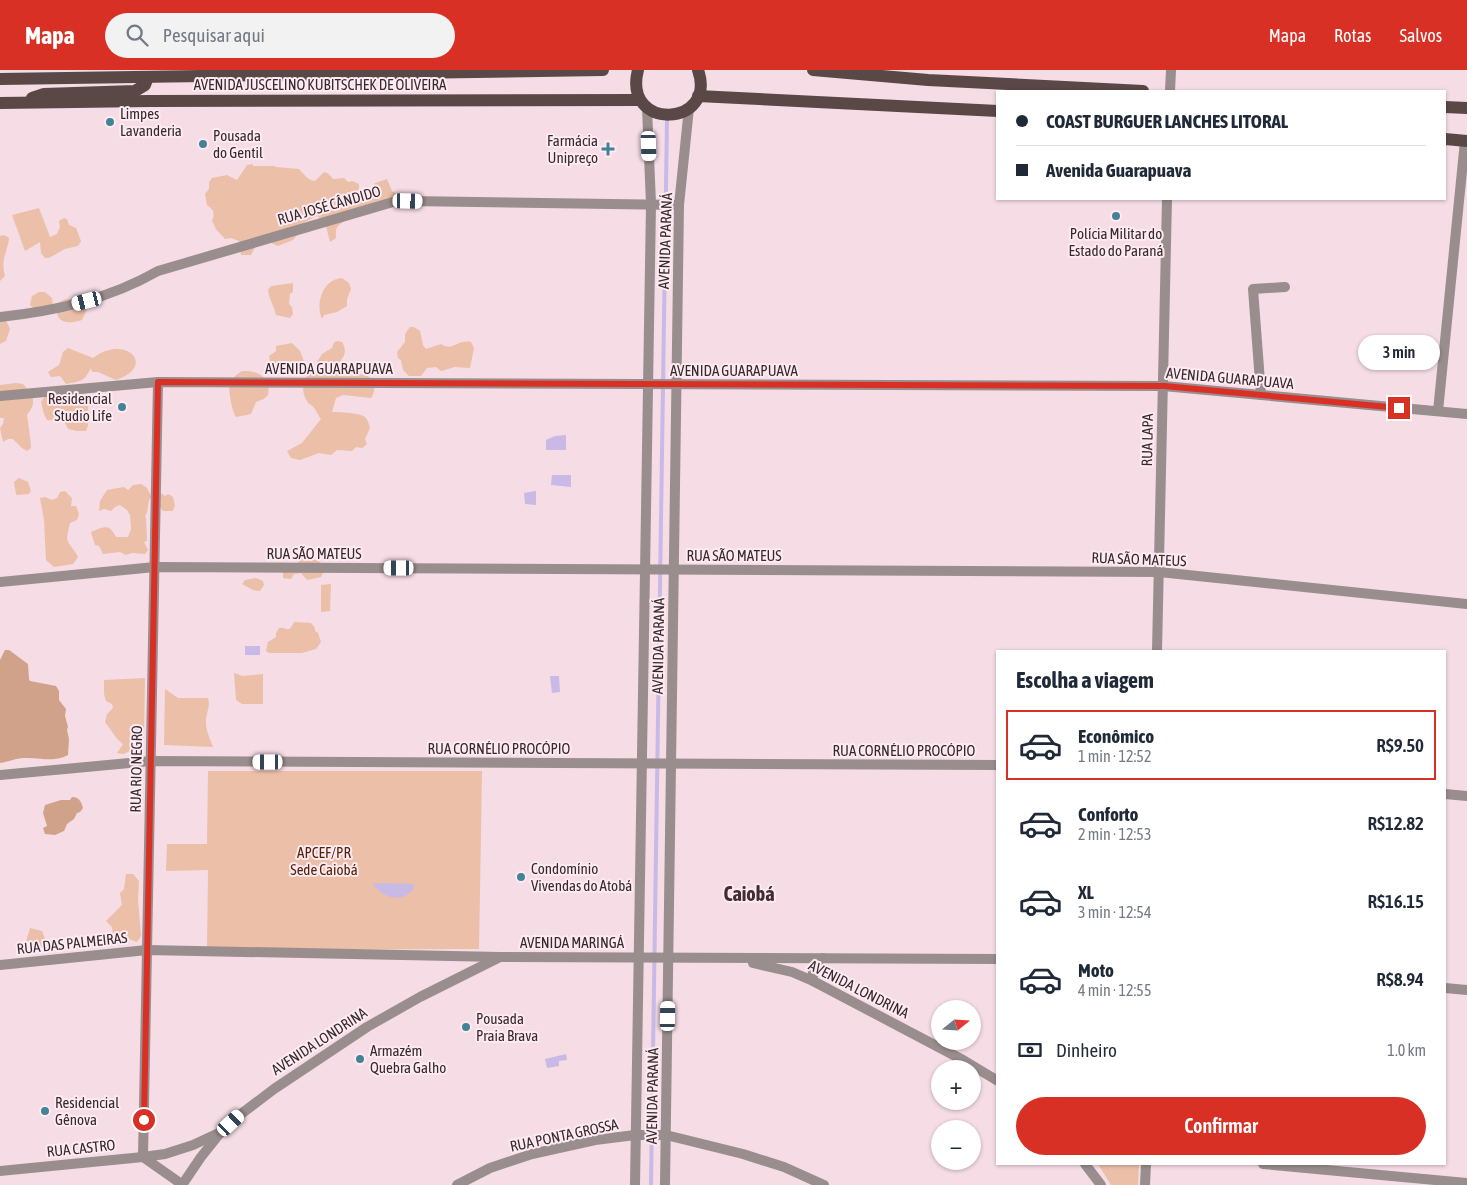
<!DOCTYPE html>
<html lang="pt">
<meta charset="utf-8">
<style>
body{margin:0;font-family:"Asap Condensed",sans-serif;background:#f2f2f3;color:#1f2937;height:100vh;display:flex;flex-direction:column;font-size:19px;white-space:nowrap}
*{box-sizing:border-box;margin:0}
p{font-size:16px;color:#747a83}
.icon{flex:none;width:28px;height:28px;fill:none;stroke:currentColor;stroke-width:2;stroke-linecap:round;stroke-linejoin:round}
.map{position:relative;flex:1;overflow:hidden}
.side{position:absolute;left:996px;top:580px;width:450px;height:515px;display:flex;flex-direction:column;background:#fff;border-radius:0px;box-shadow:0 1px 4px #0004}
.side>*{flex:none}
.banner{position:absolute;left:996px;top:20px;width:450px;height:110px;border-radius:0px;box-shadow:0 1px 4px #0004;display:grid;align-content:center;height:110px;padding:0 20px;background:#fff}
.needle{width:32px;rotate:72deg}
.controls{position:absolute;left:931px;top:930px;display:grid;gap:10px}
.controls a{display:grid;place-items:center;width:50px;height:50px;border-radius:50%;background:#fff;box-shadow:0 1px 4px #0004;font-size:25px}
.end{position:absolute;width:22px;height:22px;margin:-11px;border:6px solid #d93025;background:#fff;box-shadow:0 0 0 2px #fff}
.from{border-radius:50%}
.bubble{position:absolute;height:35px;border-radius:18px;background:#fff;box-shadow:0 1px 4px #0004;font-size:16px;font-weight:600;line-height:35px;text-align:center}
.car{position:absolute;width:15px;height:30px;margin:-15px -8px;border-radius:6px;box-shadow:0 0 4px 1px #0007;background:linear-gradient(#fff 24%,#345 0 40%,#fff 0 76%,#345 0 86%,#fff 0)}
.banner b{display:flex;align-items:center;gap:18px;height:48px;font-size:19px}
.banner b+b{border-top:1px solid #e0e1e3}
.banner i{width:12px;height:12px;background:#1f2937}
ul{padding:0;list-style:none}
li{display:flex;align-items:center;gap:15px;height:70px;margin:0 10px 8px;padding:0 10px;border:2px solid transparent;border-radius:0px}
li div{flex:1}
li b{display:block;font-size:19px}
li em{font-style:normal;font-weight:600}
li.current{border-color:#d93025}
li>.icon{width:45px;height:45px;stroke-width:1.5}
h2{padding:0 20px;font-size:22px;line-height:60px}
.pay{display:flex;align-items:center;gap:12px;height:55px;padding:0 20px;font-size:19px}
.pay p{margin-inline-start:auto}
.primary-button{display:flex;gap:10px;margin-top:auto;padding:10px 20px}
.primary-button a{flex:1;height:58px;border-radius:30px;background:#d93025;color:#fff;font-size:20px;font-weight:600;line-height:58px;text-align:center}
header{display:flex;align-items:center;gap:30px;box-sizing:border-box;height:70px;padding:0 25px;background:#d93025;color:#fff}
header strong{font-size:24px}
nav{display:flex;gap:28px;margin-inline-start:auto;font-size:18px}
.search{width:350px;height:45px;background:#f2f2f3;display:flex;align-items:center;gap:12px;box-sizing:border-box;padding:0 18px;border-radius:28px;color:#747a83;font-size:19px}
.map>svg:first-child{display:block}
.green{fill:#ecbfa8}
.forest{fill:#d0a28a}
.water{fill:#c8b9e6}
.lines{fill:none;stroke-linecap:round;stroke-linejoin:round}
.stream{stroke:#c8b9e6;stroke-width:4}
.minor{stroke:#998d8d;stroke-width:10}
.tertiary{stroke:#998d8d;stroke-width:10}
.primary{stroke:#5a4847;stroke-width:12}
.route{stroke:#d93025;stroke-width:6}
.poi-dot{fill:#428395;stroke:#ffeaf2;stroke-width:2}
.labels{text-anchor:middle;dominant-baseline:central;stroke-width:4;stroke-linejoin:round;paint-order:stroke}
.street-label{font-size:15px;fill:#342b2e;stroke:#ffeaf2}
.poi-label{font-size:15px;fill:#342b2e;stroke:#ffeaf2;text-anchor:start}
.park-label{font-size:15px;fill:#4f2408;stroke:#ffeaf2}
.district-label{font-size:20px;font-weight:bold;fill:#402d34;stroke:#ffeaf2}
</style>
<header>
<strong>Mapa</strong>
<div class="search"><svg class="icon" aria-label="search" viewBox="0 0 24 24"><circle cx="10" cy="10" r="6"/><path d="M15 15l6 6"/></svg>Pesquisar aqui</div>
<nav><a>Mapa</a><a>Rotas</a><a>Salvos</a></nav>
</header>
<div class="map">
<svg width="1467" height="1115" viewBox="0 0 1467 1115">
<rect width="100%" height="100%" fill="#f5dce5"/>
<!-- green -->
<g class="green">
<path d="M253,94V96H274L276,97L299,99C304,104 307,110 315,111L324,102L329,104L333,109L344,108L348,112L352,111L359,114V122L367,125L375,113L387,109L392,121L404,128C391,134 346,147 338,156C335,160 336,164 336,168L330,172L325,152L317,146L303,153L298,158L297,165L293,170L278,176L269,172L255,177L251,185H241L239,171L231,168L225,169L216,159L212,151C215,143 214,140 207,135L205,124L209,119V112L212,108L227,105L237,110L247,95Z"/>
<polygon points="39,138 50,167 57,164 60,157 59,151 64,148 67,149 69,155 76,158 81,171 78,176 65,179 49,188 45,188 41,183 40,172 25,181 12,145"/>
<path d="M4,165L9,168C8,182 0,188 5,206L0,211V166Z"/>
<path d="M342,208L349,213L351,219L347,229V236L337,242L324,245L322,249C315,233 323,209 342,208Z"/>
<path d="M293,213V222L290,224L289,234L292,237L293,244L290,248L276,245C274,236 269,229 268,220L271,216Z"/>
<polygon points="39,222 45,222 52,228 53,237 38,242 30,235 32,226"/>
<path d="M83,228L87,231L88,237L82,250C65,255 56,253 56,234L65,229Z"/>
<polygon points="4,246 10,259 6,271 0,274 0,247"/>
<path d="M410,257H414L420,261L423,275L426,279L441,274C452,282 458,269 471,272L474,278L470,298L455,297L441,301L436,297L427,298L421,306H409L403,300L401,290L398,288L397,282L405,272V264Z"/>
<path d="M338,271L342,272C349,283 342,291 333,297L338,300L340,305C352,308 356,303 364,305C375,307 377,320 371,328L343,325L336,328L332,342C339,342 360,343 365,347C368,350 369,355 370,358L365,369L367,374L362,378L356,377L352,381L337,380L331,385L319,383L300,390L291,388L287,381L302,373L321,349C318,345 316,339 312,336C307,331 310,337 307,331C298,316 306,301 321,296H318L317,292L322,284L332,278L334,272Z"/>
<polygon points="292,273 300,281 305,294 301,298 292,300 286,295 279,298 271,296 269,286 276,281 276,276"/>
<path d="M68,278L93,288C127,263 157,297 116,310L98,302H92L91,298C84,312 81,311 66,314L60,306L51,307L48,302L59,295L63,282Z"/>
<path d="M242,301C255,301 260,303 269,312L268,325L264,329L256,332L251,344L236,347C232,341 228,321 230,314C232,308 237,304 242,301Z"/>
<path d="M16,313L23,314C33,326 38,331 27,345L31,375V378L27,381L22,378L13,369H8L3,372L0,358L3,354L4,348H0V315Z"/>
<path d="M82,319C93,329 89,327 88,340C87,349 91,349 86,361H77L68,359L64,351L47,350L44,344L41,332L44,327H56Z"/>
<polygon points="19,408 28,412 31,421 29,424 17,425 16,424 14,412"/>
<path d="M141,414L147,418L151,426L159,422L165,426L168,424L173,427L175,435L173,441H163L151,427C146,433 150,439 145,446L146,448L147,471L144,472L148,480L145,484L132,483L126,485L120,482L103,484L99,476L95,475L91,462C103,457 109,453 116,467H128L131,459L130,445L127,440L120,435L115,437L111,441L104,439L99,441L100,431L107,420L124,417L128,420L133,415Z"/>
<path d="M65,421L72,428L71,436H76L79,444L77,450L70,453C69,457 67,466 67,469C69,476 76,481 78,487L73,494L54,497L46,490L44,450L40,428L45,427L52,430L57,428L60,422Z"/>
<polygon points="301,489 316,490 323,494 324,501 321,507 307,510 301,503 294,504 291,509 283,508 283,501 297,494"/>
<polygon points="256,508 263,511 264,515 260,521 253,520 242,514 245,510"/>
<polygon points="331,514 330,541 321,542 321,515"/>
<path d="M294,552L311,553L315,558V561L318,563L321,572L316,579L302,583H269L266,581L268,572L276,567V563L279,558C287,556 288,565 294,552Z"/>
<polygon points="234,603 243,606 263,604 263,634 242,634 236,630"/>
<polygon points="145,608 144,668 141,677 123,684 117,683 123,674 118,670 105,652 107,644 113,638 112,634 106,631 104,624 104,610"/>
<path d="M165,619L178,628H208C211,637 205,644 206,653C206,661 210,669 213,677L164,675Z"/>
<polygon points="208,701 482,701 479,879 207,880 208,800 166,801 167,774 207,774"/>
<polygon points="126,804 133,804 139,811 138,829 141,866 137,872 126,868 121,872 113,867 112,857 106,851 122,835 120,823 124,819"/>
<polygon points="30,858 42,861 45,869 43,877 37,880 30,880 25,875"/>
<polygon points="1098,1094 1139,1094 1138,1115 1111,1115"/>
</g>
<!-- forest -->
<g class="forest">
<path d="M5,580H9L28,594L29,609L30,611L56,616L59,621V630L66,639L65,646L68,657L67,660L69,669L68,685C54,693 40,687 24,688C16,688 8,692 0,693V590Z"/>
<path d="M72,727C79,727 81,731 83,738L80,742L77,743L74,749L67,754L64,761L55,765L45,764L43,758L47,756L43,743L45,735L61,730H70Z"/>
</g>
<!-- water -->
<g class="water">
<polygon points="566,365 566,380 546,380 546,370 555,366"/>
<polygon points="552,405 571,405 571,417 551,415"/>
<polygon points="536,421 536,435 525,434 524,423"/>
<rect x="245" y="576" width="15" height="9"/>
<polygon points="550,606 559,606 560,622 552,623"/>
<path d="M373,813L415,814C409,835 380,829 373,813Z"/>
<polygon points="566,984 567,990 559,991 559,996 547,998 545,989"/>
</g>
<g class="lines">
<!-- stream -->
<polyline class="stream" points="651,1115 667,50"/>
<!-- minor -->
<g class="minor">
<polyline points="1170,21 1171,0"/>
<path d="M0,247C56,241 109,229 158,201L393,132L408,131L679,135"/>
<polyline points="158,312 143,1087 183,1115"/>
<polyline points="1261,325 1253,219 1285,217"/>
<polyline points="0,326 158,312 1163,316 1467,344"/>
<polyline points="1438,341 1465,71"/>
<polyline points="0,512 155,497 1159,502 1467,534"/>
<polyline points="1157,581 1167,129"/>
<polyline points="0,705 151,691 998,695"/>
<polyline points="1445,724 1467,726"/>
<polyline points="0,895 147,880 500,887"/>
<polyline points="1085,1094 1101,1115"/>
<polyline points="182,1115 201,1087 221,1062"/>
<polyline points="457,1115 490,1098 532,1084 595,1070 635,1065 666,1065 743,1084 784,1097 824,1115"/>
<polyline points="1145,1115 1146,1094"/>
</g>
<!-- tertiary -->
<g class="tertiary">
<polyline points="753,893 792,902 813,911 963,990 998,1011"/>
<path d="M813,911C812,899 813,894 823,888"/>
<polyline points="1445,918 1467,920"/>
<polyline points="1263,1094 1467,1113"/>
<polyline points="0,1101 143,1087 165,1084 193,1075 221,1062 241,1044 274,1019 367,957 420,927 500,887 998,889"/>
<polyline points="635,1115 651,134 647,38"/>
<polyline points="665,1115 679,135 689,38"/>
</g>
<!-- primary -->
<g class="primary">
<path d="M638,0C622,62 718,57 698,0"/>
<polyline points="813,0 928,10 1143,21"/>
<polyline points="0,9 603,0"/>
<polyline points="698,26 998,41"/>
<polyline points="32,28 44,24 135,21 145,15 148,7"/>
<polyline points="0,33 149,31 640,30"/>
<polyline points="1445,37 1467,38"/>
<polyline points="1445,69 1467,71"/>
</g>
</g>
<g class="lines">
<!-- route -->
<polyline class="route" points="144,1050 158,312 1164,316 1399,338"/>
</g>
<!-- markers -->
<g class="poi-dot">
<circle cx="110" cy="52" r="5"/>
<circle cx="203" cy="74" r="5"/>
<path d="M605.5 71.5h5v5h5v5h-5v5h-5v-5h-5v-5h5z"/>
<circle cx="1116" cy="146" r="5"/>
<circle cx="122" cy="337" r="5"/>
<circle cx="521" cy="807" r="5"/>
<circle cx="466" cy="957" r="5"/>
<circle cx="360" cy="989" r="5"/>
<circle cx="45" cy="1041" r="5"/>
</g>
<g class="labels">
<!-- street labels -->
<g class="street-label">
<text x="320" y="14">AVENIDA JUSCELINO KUBITSCHEK DE OLIVEIRA</text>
<text transform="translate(329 135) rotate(-16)">RUA JOSÉ CÂNDIDO</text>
<text transform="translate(665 171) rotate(-88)">AVENIDA PARANÁ</text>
<text x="329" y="298">AVENIDA GUARAPUAVA</text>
<text x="734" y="300">AVENIDA GUARAPUAVA</text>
<text transform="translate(1230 308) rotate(5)">AVENIDA GUARAPUAVA</text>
<text transform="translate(1147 370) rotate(-89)">RUA LAPA</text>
<text x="314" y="483">RUA SÃO MATEUS</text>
<text x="734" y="485">RUA SÃO MATEUS</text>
<text transform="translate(1139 489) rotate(2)">RUA SÃO MATEUS</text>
<text transform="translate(658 576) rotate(-89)">AVENIDA PARANÁ</text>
<text x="499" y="678">RUA CORNÉLIO PROCÓPIO</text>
<text x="904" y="680">RUA CORNÉLIO PROCÓPIO</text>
<text transform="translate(136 699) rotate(-89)">RUA RIO NEGRO</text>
<text x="572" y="872">AVENIDA MARINGÁ</text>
<text transform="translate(72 873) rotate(-6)">RUA DAS PALMEIRAS</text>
<text transform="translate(859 919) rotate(27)">AVENIDA LONDRINA</text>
<text transform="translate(319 971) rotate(-33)">AVENIDA LONDRINA</text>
<text transform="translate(652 1026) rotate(-89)">AVENIDA PARANÁ</text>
<text transform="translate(564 1065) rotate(-12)">RUA PONTA GROSSA</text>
<text transform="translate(81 1078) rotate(-6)">RUA CASTRO</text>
</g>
<!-- poi labels -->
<g class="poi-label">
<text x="120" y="43">Limpes<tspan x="120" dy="17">Lavanderia</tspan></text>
<text x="213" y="65">Pousada<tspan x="213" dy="17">do Gentil</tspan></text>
<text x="598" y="70" text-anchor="end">Farmácia<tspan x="598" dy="17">Unipreço</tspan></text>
<text x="1116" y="163" text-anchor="middle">Polícia Militar do<tspan x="1116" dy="17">Estado do Paraná</tspan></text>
<text x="112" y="328" text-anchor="end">Residencial<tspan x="112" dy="17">Studio Life</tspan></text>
<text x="531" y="798">Condomínio<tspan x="531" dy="17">Vivendas do Atobá</tspan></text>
<text x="476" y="948">Pousada<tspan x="476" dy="17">Praia Brava</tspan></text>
<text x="370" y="980">Armazém<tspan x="370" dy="17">Quebra Galho</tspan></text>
<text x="55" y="1032">Residencial<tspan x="55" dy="17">Gênova</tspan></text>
</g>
<!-- park labels -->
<g class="park-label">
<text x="324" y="782">APCEF/PR<tspan x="324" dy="17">Sede Caiobá</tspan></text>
</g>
<!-- district labels -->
<g class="district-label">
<text x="749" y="823">Caiobá</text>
</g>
</g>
</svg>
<div class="controls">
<a><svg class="needle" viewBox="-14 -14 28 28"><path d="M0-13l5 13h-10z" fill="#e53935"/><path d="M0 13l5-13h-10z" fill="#747a83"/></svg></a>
<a>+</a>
<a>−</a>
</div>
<i class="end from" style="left:144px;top:1050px"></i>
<i class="end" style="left:1399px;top:338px"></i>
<div class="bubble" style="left:1358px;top:265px;width:82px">3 min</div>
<i class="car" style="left:649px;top:76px;rotate:178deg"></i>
<i class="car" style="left:408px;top:131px;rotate:91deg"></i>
<i class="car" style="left:87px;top:231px;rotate:256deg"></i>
<i class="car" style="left:399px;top:498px;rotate:270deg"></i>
<i class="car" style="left:268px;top:692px;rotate:270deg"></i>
<i class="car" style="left:668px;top:946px;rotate:1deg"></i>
<i class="car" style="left:231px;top:1053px;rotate:47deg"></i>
<div class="banner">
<b><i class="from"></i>COAST BURGUER LANCHES LITORAL</b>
<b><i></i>Avenida Guarapuava</b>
</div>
<section class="side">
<h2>Escolha a viagem</h2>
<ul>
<li class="current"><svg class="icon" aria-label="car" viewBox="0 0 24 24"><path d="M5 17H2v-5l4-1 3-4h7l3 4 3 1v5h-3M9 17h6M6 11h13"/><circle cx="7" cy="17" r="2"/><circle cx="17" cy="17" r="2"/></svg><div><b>Econômico</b><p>1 min · 12:52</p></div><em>R$9.50</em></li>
<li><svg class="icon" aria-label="car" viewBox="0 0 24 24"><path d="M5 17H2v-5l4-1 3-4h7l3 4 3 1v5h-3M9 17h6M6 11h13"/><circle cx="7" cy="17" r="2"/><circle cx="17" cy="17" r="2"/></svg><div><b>Conforto</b><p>2 min · 12:53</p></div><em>R$12.82</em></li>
<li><svg class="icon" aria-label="car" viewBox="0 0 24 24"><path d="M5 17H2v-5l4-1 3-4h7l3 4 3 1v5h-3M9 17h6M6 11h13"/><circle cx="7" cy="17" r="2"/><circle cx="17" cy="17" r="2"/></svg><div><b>XL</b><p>3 min · 12:54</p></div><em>R$16.15</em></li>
<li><svg class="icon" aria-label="car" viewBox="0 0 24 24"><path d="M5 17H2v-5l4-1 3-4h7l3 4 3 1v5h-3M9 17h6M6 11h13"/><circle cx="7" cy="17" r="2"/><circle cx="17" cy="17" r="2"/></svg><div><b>Moto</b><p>4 min · 12:55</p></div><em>R$8.94</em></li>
</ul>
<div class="pay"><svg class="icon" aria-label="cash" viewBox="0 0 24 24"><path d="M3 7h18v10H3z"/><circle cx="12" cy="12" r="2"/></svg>Dinheiro<p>1.0 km</p></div>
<div class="primary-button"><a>Confirmar</a></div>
</section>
</div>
